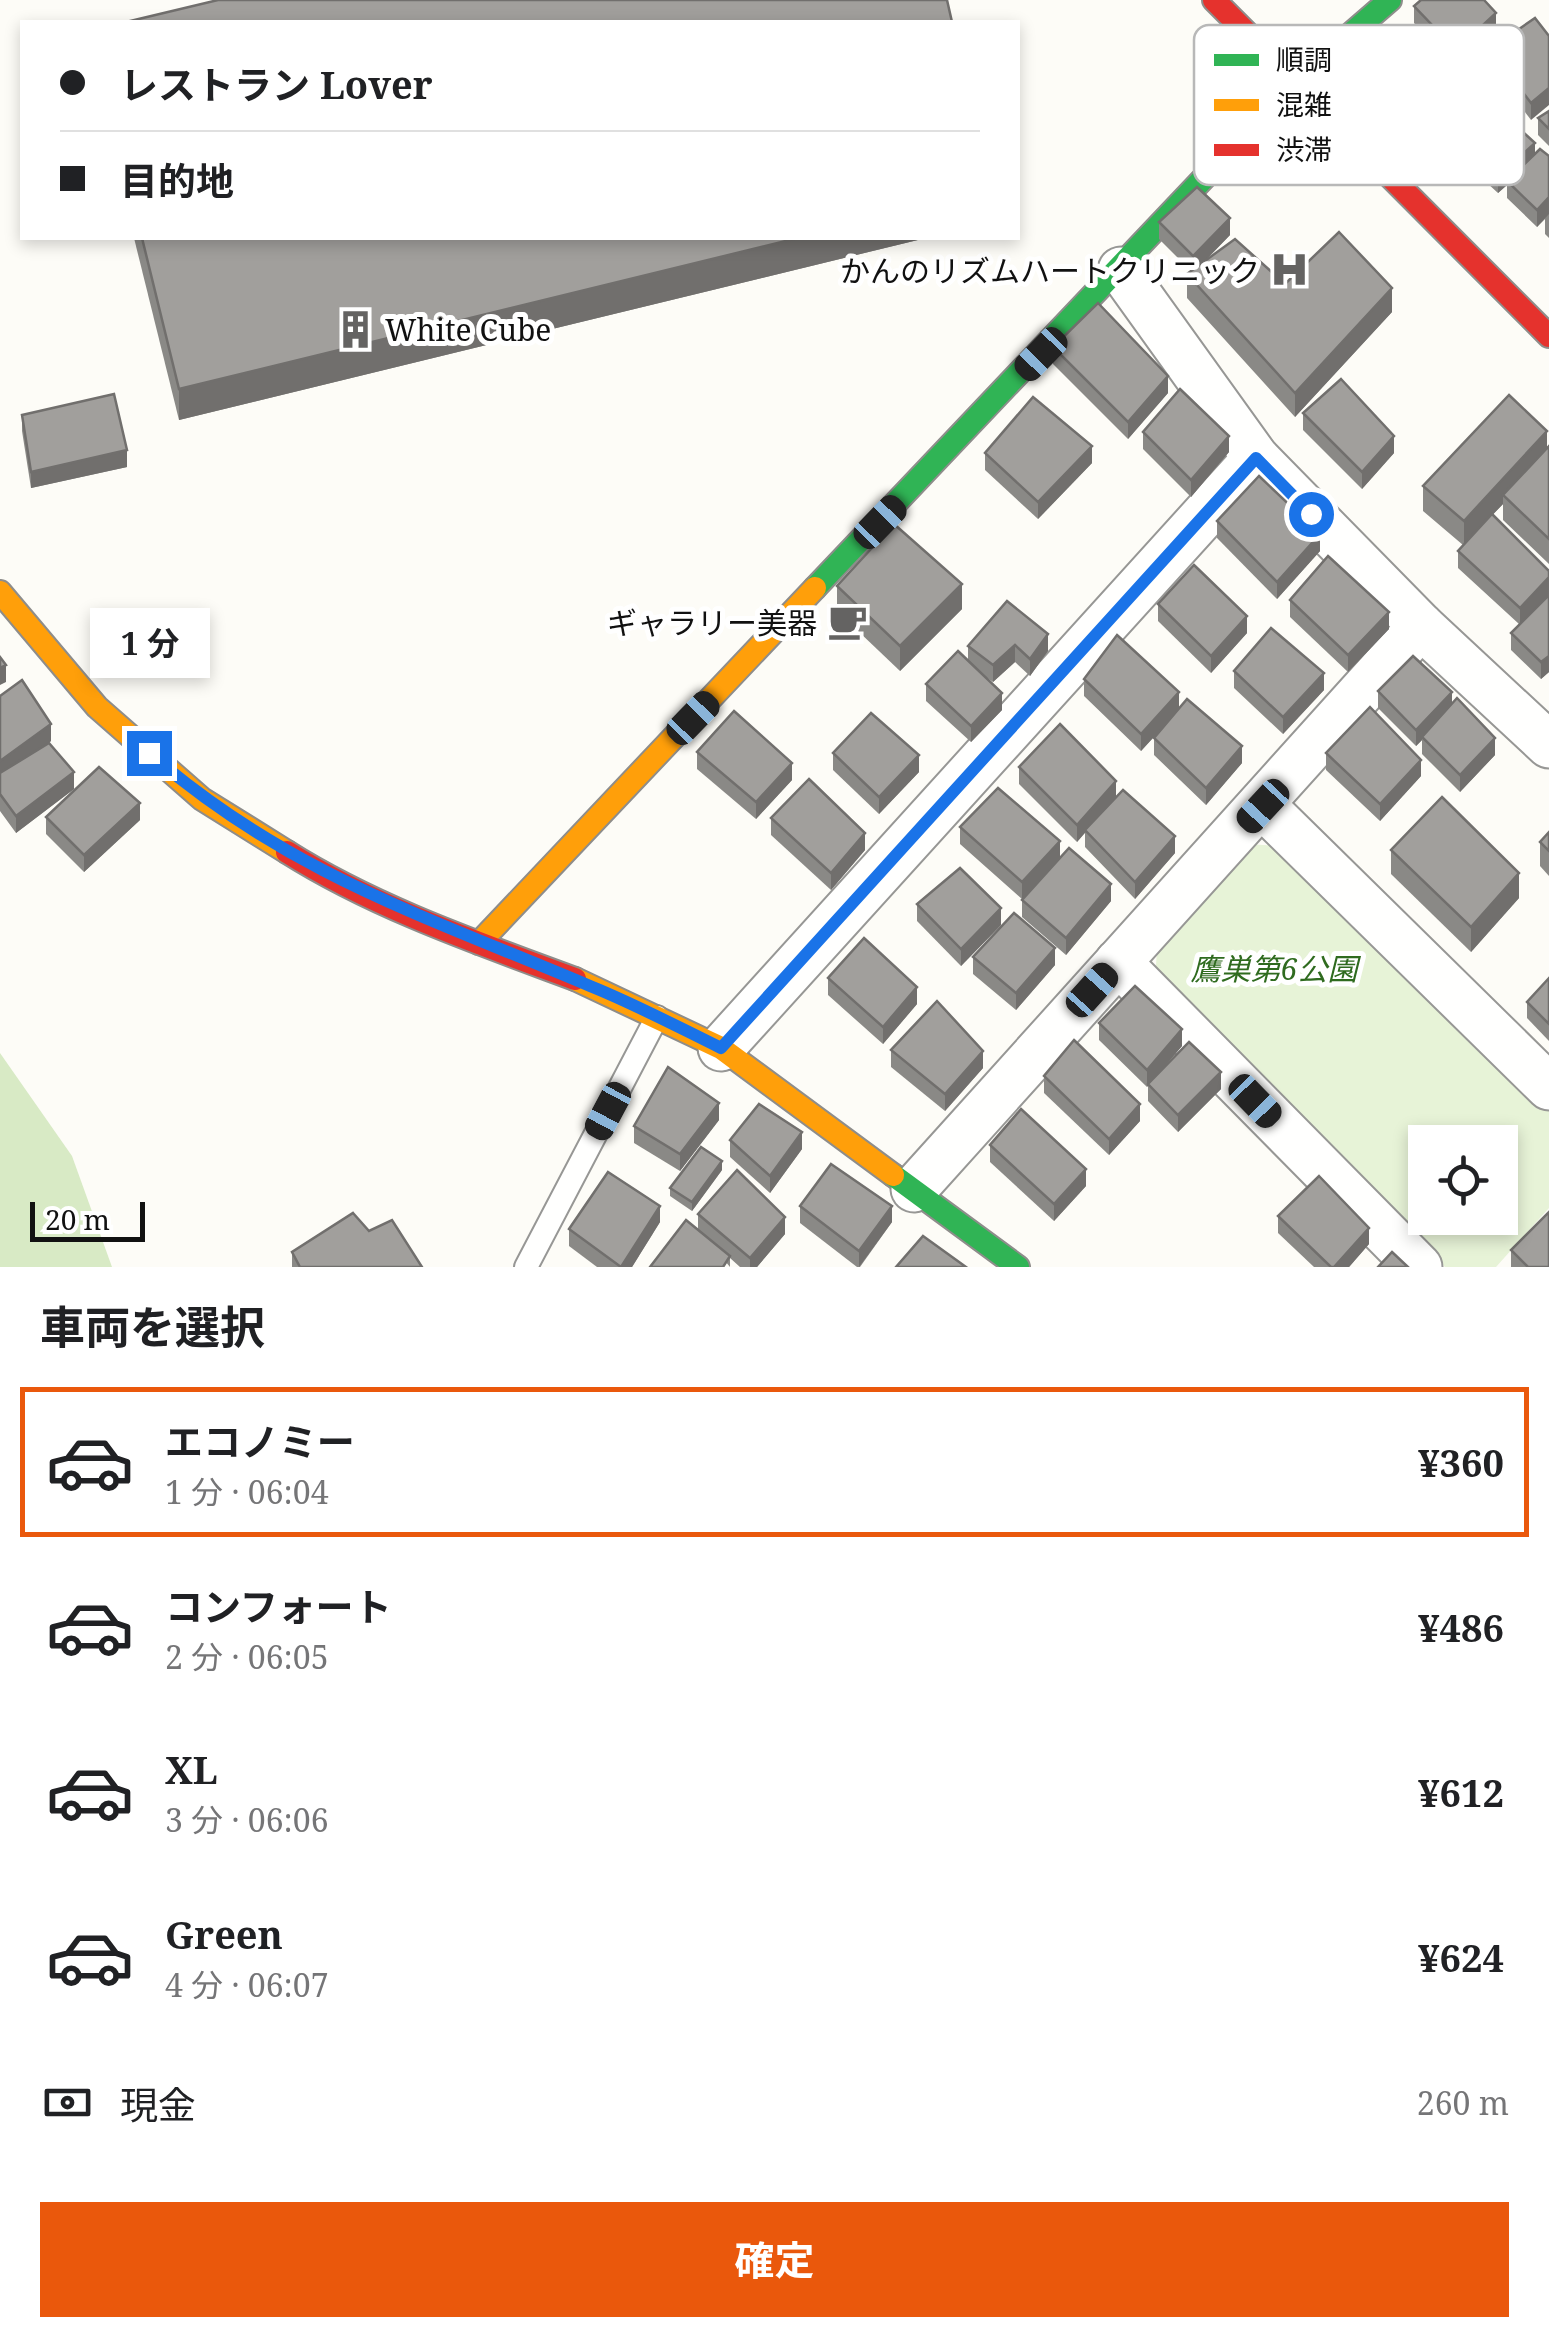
<!DOCTYPE html>
<html lang="ja">
<meta charset="utf-8">
<style>
body{margin:0;font-family:"Noto Serif","Noto Sans JP",serif;background:#f2f2f2;color:#202124;height:100vh;display:flex;flex-direction:column;font-size:38px;white-space:nowrap}
*{box-sizing:border-box;margin:0}
p{font-size:32px;color:#757577}
.icon{flex:none;width:55px;height:55px;fill:none;stroke:currentColor;stroke-width:2;stroke-linecap:round;stroke-linejoin:round}
.map{position:relative;height:1267px;overflow:hidden}
.sheet{display:flex;flex-direction:column;background:#fff;flex:1}
.sheet>*{flex:none}
.top-card{position:absolute;left:20px;top:20px;width:1000px;height:220px;border-radius:0px;box-shadow:0 5px 15px #0003;display:grid;align-content:center;height:220px;padding:0 40px;background:#fff}
.controls{position:absolute;left:1408px;top:1125px;display:grid;gap:20px}
.controls a{display:grid;place-items:center;width:110px;height:110px;border-radius:0px;background:#fff;box-shadow:0 5px 15px #0003;font-size:50px}
.scale{position:absolute;left:30px;bottom:25px;width:115px;box-sizing:border-box;padding-left:10px;border:5px solid #111;border-top:0;font-size:28px;line-height:35px;white-space:nowrap;color:#111;-webkit-text-stroke:8px #fff;paint-order:stroke}
.end{position:absolute;width:45px;height:45px;margin:-22px;border:12px solid #1a73e8;background:#fff;box-shadow:0 0 0 5px #fff}
.from{border-radius:50%}
.bubble{position:absolute;height:70px;border-radius:0px;background:#fff;box-shadow:0 5px 15px #0003;font-size:32px;font-weight:700;line-height:70px;text-align:center}
.car{position:absolute;width:30px;height:60px;margin:-30px -15px;border-radius:12px;box-shadow:0 0 8px 2px #0007;background:linear-gradient(#222 24%,#8ab4d8 0 40%,#222 0 76%,#8ab4d8 0 86%,#222 0)}
.top-card b{display:flex;align-items:center;gap:35px;height:95px;font-size:38px}
.top-card b+b{border-top:2px solid #e0e0e0}
.top-card i{width:25px;height:25px;background:#202124}
ul{padding:0;list-style:none}
li{display:flex;align-items:center;gap:30px;height:150px;margin:0 20px 15px;padding:0 20px;border:5px solid transparent;border-radius:0px}
li div{flex:1}
li b{display:block;font-size:38px}
li em{font-style:normal;font-weight:700}
li.selected{border-color:#ea580c}
li>.icon{width:90px;height:90px;stroke-width:1.5}
h2{padding:0 40px;font-size:45px;line-height:120px}
.pay{display:flex;align-items:center;gap:25px;height:110px;padding:0 40px;font-size:38px}
.pay p{margin-inline-start:auto}
.cta{display:flex;gap:20px;margin-top:auto;padding:20px 40px}
.cta a{flex:1;height:115px;border-radius:0px;background:#ea580c;color:#fff;font-size:40px;font-weight:700;line-height:115px;text-align:center}
.map>svg:first-child{display:block}
.green{fill:#e7f3d7;fill-rule:evenodd}
.forest{fill:#d8eac5}
.lines{fill:none;stroke-linecap:round;stroke-linejoin:round}
.lane-casing{stroke:#979795;stroke-width:26}
.street-casing{stroke:#979795;stroke-width:49}
.fast-casing{stroke:#8e8d8b;stroke-width:26}
.slow-casing{stroke:#8e8d8b;stroke-width:26}
.jam-casing{stroke:#8e8d8b;stroke-width:26}
.lane{stroke:#fffffe;stroke-width:22}
.street{stroke:#fffffe;stroke-width:45}
.fast{stroke:#30b455;stroke-width:22}
.slow{stroke:#ff9f0a;stroke-width:22}
.jam{stroke:#e5322d;stroke-width:22}
.wall{fill:#8a8986}
.shaded-wall{fill:#716f6d}
.building{fill:#a19f9c;stroke:#716f6d;stroke-width:2.5}
.route{stroke:#1a73e8;stroke-width:12}
.labels{text-anchor:middle;dominant-baseline:central;stroke-width:10;stroke-linejoin:round;paint-order:stroke}
.poi-label{font-size:30px;fill:#111;stroke:#fff;text-anchor:end}
.park-label{font-size:30px;font-style:italic;fill:#2f6b1f;stroke:#fff}
.key{fill:#fff;stroke:#b8b8b8;stroke-width:2.5}
.key-label{font-size:28px;fill:#111}
</style>
<div class="map">
<svg width="1549" height="1267" viewBox="0 0 1549 1267">
<rect width="100%" height="100%" fill="#fdfcf7"/>
<!-- green -->
<path class="green" d="M1246,844L1283,846L1549,1111V1208L1496,1267H1445L1155,980L1157,950ZM1425,1142H1500V1218H1425Z"/>
<!-- forest -->
<polygon class="forest" points="0,1053 72,1156 112,1267 0,1267"/>
<g class="lines">
<defs>
<polyline id="lane" points="526,1267 657,1017"/>
<g id="street">
<polyline points="1121,270 1256,458 1421,626 1549,745"/>
<polyline points="1263,806 1549,1087"/>
<polyline points="1118,962 1419,1267"/>
<polyline points="721,1048 1256,458"/>
<polyline points="914,1189 1421,626"/>
</g>
<g id="fast">
<polyline points="815,588 1294,83 1390,0"/>
<polyline points="893,1175 1018,1267"/>
</g>
<g id="slow">
<polyline points="0,592 97,707 202,799 287,852"/>
<polyline points="479,943 815,588"/>
<polyline points="575,979 721,1048 893,1175"/>
</g>
<g id="jam">
<polyline points="1214,0 1549,336"/>
<path d="M287,852C374,907 478,943 575,979"/>
</g>
</defs>
<!-- lane casing -->
<use href="#lane" class="lane-casing"/>
<!-- street casing -->
<use href="#street" class="street-casing"/>
<!-- fast casing -->
<use href="#fast" class="fast-casing"/>
<!-- slow casing -->
<use href="#slow" class="slow-casing"/>
<!-- jam casing -->
<use href="#jam" class="jam-casing"/>
<!-- lane -->
<use href="#lane" class="lane"/>
<!-- street -->
<use href="#street" class="street"/>
<!-- fast -->
<use href="#fast" class="fast"/>
<!-- slow -->
<use href="#slow" class="slow"/>
<!-- jam -->
<use href="#jam" class="jam"/>
</g>
<!-- wall -->
<g class="wall">
<polygon points="1414,6 1496,30 1456,67 1414,23"/>
<polygon points="1535,18 1531,120 1490,66 1490,49"/>
<polygon points="1549,111 1549,146 1538,135 1538,118"/>
<polygon points="1464,145 1549,156 1549,238 1545,234 1545,219 1537,227 1507,198 1507,185 1498,193 1464,162"/>
<polygon points="1159,222 1230,235 1206,260 1285,284 1392,312 1295,417 1187,298 1187,274 1191,271 1159,239"/>
<polygon points="134,238 926,238 179,420"/>
<polygon points="1053,347 1168,393 1128,439 1053,364"/>
<polygon points="1303,413 1394,453 1362,489 1303,430"/>
<polygon points="22,415 127,467 31,488 22,431"/>
<polygon points="1143,432 1229,452 1191,497 1143,449"/>
<polygon points="1549,446 1549,564 1503,520 1503,504 1492,515 1549,595 1549,672 1541,679 1511,650 1511,633 1519,624 1458,568 1458,551 1463,545 1423,511 1423,486 1547,448"/>
<polygon points="985,453 1092,463 1038,519 985,470"/>
<polygon points="1217,521 1320,551 1277,599 1217,538"/>
<polygon points="837,586 962,609 900,671 837,611"/>
<polygon points="1290,600 1389,629 1348,672 1290,617"/>
<polygon points="1158,604 1247,633 1211,673 1158,621"/>
<polygon points="1048,634 1048,651 1030,676 1015,662 993,682 983,675 1002,710 971,742 926,701 926,684 968,660 968,646"/>
<polygon points="1234,671 1324,690 1283,734 1234,688"/>
<polygon points="1084,679 1179,708 1242,763 1206,805 1154,755 1154,738 1166,724 1141,751 1084,696"/>
<polygon points="1378,691 1452,704 1495,755 1460,792 1422,754 1422,740 1416,746 1378,708"/>
<polygon points="0,696 51,741 43,747 74,789 16,833 0,811"/>
<polygon points="697,752 792,780 756,819 697,769"/>
<polygon points="833,753 919,772 879,814 833,770"/>
<polygon points="1326,753 1421,776 1380,821 1326,770"/>
<polygon points="1019,767 1116,797 1175,853 1135,899 1085,847 1085,832 1077,842 1019,784"/>
<polygon points="46,817 140,820 84,872 46,834"/>
<polygon points="771,818 865,850 831,890 771,835"/>
<polygon points="960,827 1060,858 1111,901 1066,955 1022,917 1022,900 1055,864 1022,899 960,844"/>
<polygon points="1549,832 1549,876 1540,866 1540,842"/>
<polygon points="1391,850 1519,898 1471,952 1391,874"/>
<polygon points="917,904 1001,925 961,966 917,921"/>
<polygon points="973,957 1055,965 1016,1010 973,974"/>
<polygon points="828,978 917,1004 883,1044 828,995"/>
<polygon points="1549,978 1549,1041 1527,1018 1527,1002"/>
<polygon points="1099,1023 1182,1046 1154,1079 1221,1089 1178,1132 1148,1101 1148,1085 1147,1087 1099,1040"/>
<polygon points="891,1050 983,1068 945,1111 891,1067"/>
<polygon points="1044,1076 1140,1121 1109,1155 1044,1093"/>
<polygon points="719,1120 680,1171 634,1143 634,1126"/>
<polygon points="730,1140 802,1149 770,1193 730,1157"/>
<polygon points="990,1145 1086,1186 1054,1221 990,1162"/>
<polygon points="722,1170 692,1211 670,1196 670,1188"/>
<polygon points="800,1206 892,1222 860,1267 857,1267 800,1223"/>
<polygon points="698,1214 785,1234 757,1267 740,1267 730,1258 730,1267 698,1229"/>
<polygon points="1278,1216 1369,1244 1349,1267 1314,1267 1278,1233"/>
<polygon points="660,1222 632,1267 597,1267 569,1246 569,1229"/>
<polygon points="369,1231 422,1267 292,1267 292,1252"/>
<polygon points="1511,1250 1549,1267 1511,1267"/>
</g>
<!-- shaded-wall -->
<g class="shaded-wall">
<polygon points="1496,13 1496,30 1456,67 1456,50"/>
<polygon points="1549,88 1549,105 1531,120 1531,103"/>
<polygon points="1535,143 1535,160 1507,181 1507,185 1498,193 1498,176"/>
<polygon points="1549,197 1549,214 1537,227 1537,210"/>
<polygon points="1230,218 1230,235 1193,273 1193,256"/>
<polygon points="798,238 926,238 179,420 179,389"/>
<polygon points="1392,288 1392,312 1295,417 1295,393"/>
<polygon points="1168,376 1168,393 1128,439 1128,422"/>
<polygon points="1547,431 1547,456 1503,495 1503,504 1464,545 1464,521"/>
<polygon points="1229,436 1229,452 1191,497 1191,480"/>
<polygon points="1394,436 1394,453 1362,489 1362,472"/>
<polygon points="1092,446 1092,463 1038,519 1038,502"/>
<polygon points="127,450 127,467 31,488 31,472"/>
<polygon points="1320,534 1320,551 1277,599 1277,582"/>
<polygon points="1549,577 1549,594 1520,625 1520,608"/>
<polygon points="962,584 962,609 900,671 900,646"/>
<polygon points="1389,612 1389,629 1348,672 1348,655"/>
<polygon points="1247,616 1247,633 1211,673 1211,656"/>
<polygon points="1048,634 1048,651 1030,676 1030,659"/>
<polygon points="1015,645 1015,662 993,682 993,665"/>
<polygon points="1549,656 1549,672 1541,679 1541,662"/>
<polygon points="6,665 6,682 0,685 0,668"/>
<polygon points="1324,673 1324,690 1283,734 1283,717"/>
<polygon points="1179,692 1179,709 1141,751 1141,734"/>
<polygon points="1452,692 1452,709 1422,737 1422,740 1416,746 1416,730"/>
<polygon points="1002,693 1002,710 971,742 971,726"/>
<polygon points="51,724 51,741 0,778 0,761"/>
<polygon points="1495,738 1495,755 1460,792 1460,775"/>
<polygon points="1242,746 1242,763 1206,805 1206,788"/>
<polygon points="919,755 919,772 879,814 879,797"/>
<polygon points="1421,760 1421,776 1380,821 1380,804"/>
<polygon points="792,763 792,780 756,819 756,802"/>
<polygon points="74,772 74,789 16,833 16,816"/>
<polygon points="1116,781 1116,798 1077,842 1077,825"/>
<polygon points="140,803 140,820 84,872 84,855"/>
<polygon points="865,833 865,850 831,890 831,873"/>
<polygon points="1175,836 1175,853 1135,899 1135,882"/>
<polygon points="1060,841 1060,858 1022,899 1022,882"/>
<polygon points="1519,873 1519,898 1471,952 1471,927"/>
<polygon points="1111,884 1111,901 1066,955 1066,938"/>
<polygon points="1001,908 1001,925 961,966 961,949"/>
<polygon points="1055,948 1055,965 1016,1010 1016,993"/>
<polygon points="917,987 917,1004 883,1044 883,1027"/>
<polygon points="1182,1029 1182,1046 1147,1087 1147,1070"/>
<polygon points="983,1051 983,1068 945,1111 945,1094"/>
<polygon points="1221,1072 1221,1089 1178,1132 1178,1115"/>
<polygon points="719,1103 719,1120 680,1171 680,1154"/>
<polygon points="1140,1104 1140,1121 1109,1155 1109,1139"/>
<polygon points="802,1132 802,1149 770,1193 770,1176"/>
<polygon points="722,1161 722,1170 692,1211 692,1202"/>
<polygon points="1086,1169 1086,1186 1054,1221 1054,1204"/>
<polygon points="660,1206 660,1222 632,1267 621,1267"/>
<polygon points="892,1206 892,1222 859,1267 859,1251"/>
<polygon points="785,1217 785,1234 757,1267 750,1267 750,1258"/>
<polygon points="1369,1228 1369,1244 1349,1267 1334,1267"/>
</g>
<!-- building -->
<g class="building">
<polygon points="218,0 947,0 952,22 126,22"/>
<polygon points="1421,0 1484,0 1496,13 1456,50 1414,6"/>
<polygon points="1535,18 1549,36 1549,88 1531,103 1490,49"/>
<polygon points="1500,111 1535,143 1498,176 1464,145"/>
<polygon points="1549,111 1549,129 1538,118"/>
<polygon points="1540,149 1549,156 1549,197 1537,210 1507,181"/>
<polygon points="1197,187 1230,218 1193,256 1159,222"/>
<polygon points="1339,232 1392,288 1295,393 1187,274 1235,239 1285,284"/>
<polygon points="142,238 798,238 179,389"/>
<polygon points="1098,303 1168,376 1128,422 1053,347"/>
<polygon points="1341,379 1394,436 1362,472 1303,413"/>
<polygon points="1180,389 1229,436 1191,480 1143,432"/>
<polygon points="114,394 127,450 31,472 22,415"/>
<polygon points="1509,395 1547,431 1464,521 1423,486"/>
<polygon points="1033,397 1092,446 1038,502 985,453"/>
<polygon points="1549,446 1549,539 1503,495"/>
<polygon points="1259,476 1320,534 1277,582 1217,521"/>
<polygon points="1492,514 1549,571 1549,577 1520,608 1458,551"/>
<polygon points="894,524 962,584 900,646 837,586"/>
<polygon points="1328,556 1389,612 1348,655 1290,600"/>
<polygon points="1194,565 1247,616 1211,656 1158,604"/>
<polygon points="1549,595 1549,656 1541,662 1511,633"/>
<polygon points="1007,601 1048,634 1030,659 1015,645 993,665 968,646"/>
<polygon points="1271,628 1324,673 1283,717 1234,671"/>
<polygon points="1117,635 1179,692 1141,734 1084,679"/>
<polygon points="958,651 1002,693 971,726 926,684"/>
<polygon points="1413,656 1452,692 1416,730 1378,691"/>
<polygon points="0,657 6,665 0,668"/>
<polygon points="22,680 51,724 0,761 0,696"/>
<polygon points="1457,698 1495,738 1460,775 1422,737"/>
<polygon points="1187,699 1242,746 1206,788 1154,738"/>
<polygon points="1370,707 1421,760 1380,804 1326,753"/>
<polygon points="734,711 792,763 756,802 697,752"/>
<polygon points="871,713 919,755 879,797 833,753"/>
<polygon points="1060,724 1116,781 1077,825 1019,767"/>
<polygon points="49,743 74,772 16,816 0,794 0,773"/>
<polygon points="99,767 140,803 84,855 46,817"/>
<polygon points="809,779 865,833 831,873 771,818"/>
<polygon points="998,788 1060,841 1022,882 960,827"/>
<polygon points="1123,790 1175,836 1135,882 1085,830"/>
<polygon points="1442,797 1519,873 1471,927 1391,850"/>
<polygon points="1549,832 1549,851 1540,842"/>
<polygon points="1069,848 1111,884 1066,938 1022,900"/>
<polygon points="960,868 1001,908 961,949 917,904"/>
<polygon points="1014,913 1055,948 1016,993 973,957"/>
<polygon points="864,938 917,987 883,1027 828,978"/>
<polygon points="1549,978 1549,1024 1527,1002"/>
<polygon points="1135,986 1182,1029 1147,1070 1099,1023"/>
<polygon points="937,1001 983,1051 945,1094 891,1050"/>
<polygon points="1074,1040 1140,1104 1109,1139 1044,1076"/>
<polygon points="1189,1042 1221,1072 1178,1115 1148,1084"/>
<polygon points="668,1067 719,1103 680,1154 634,1126"/>
<polygon points="759,1104 802,1132 770,1176 730,1140"/>
<polygon points="1021,1109 1086,1169 1054,1204 990,1145"/>
<polygon points="701,1147 722,1161 692,1202 670,1188"/>
<polygon points="831,1164 892,1206 859,1251 800,1206"/>
<polygon points="737,1170 785,1217 750,1258 698,1214"/>
<polygon points="608,1172 660,1206 621,1267 569,1229"/>
<polygon points="1319,1176 1369,1228 1334,1267 1331,1267 1278,1216"/>
<polygon points="1549,1212 1549,1267 1528,1267 1511,1250"/>
<polygon points="353,1213 369,1231 392,1220 422,1267 300,1267 292,1252"/>
<polygon points="686,1220 730,1256 723,1267 650,1267"/>
<polygon points="923,1236 966,1267 896,1267"/>
<polygon points="1392,1252 1408,1267 1378,1267"/>
</g>
<g class="lines">
<!-- route -->
<path class="route" d="M149,753C289,874 425,916 590,986C635,1004 678,1027 721,1048L1256,458L1311,514"/>
</g>
<!-- icons -->
<defs>
<symbol id="hospital-bare" viewBox="-9 -9 18 18"><path d="M-5-5h3v3.5h4V-5h3V5h-3V1.5h-4V5h-3Z" fill="#646362" stroke="#fff" stroke-width="2.5" paint-order="stroke"/></symbol>
<symbol id="building-bare" viewBox="-9 -9 18 18"><path d="M-4-6H4V6H1V3H-1V6H-4ZM-2.5-4.3h1.7v1.8h-1.7ZM.8-4.3h1.7v1.8H.8ZM-2.5-1h1.7V.8h-1.7ZM.8-1h1.7V.8H.8Z" fill="#646362" stroke="#fff" stroke-width="2.5" paint-order="stroke"/></symbol>
<symbol id="cafe-bare" viewBox="-9 -9 18 18"><path d="M-5.5-4.5H6V0H3Q3 3.5 0 3.5H-2.5Q-5.5 3.5-5.5 0ZM3-3.2v2h1.7v-2ZM-6 4.5H4V6H-6Z" fill="#646362" stroke="#fff" stroke-width="2.5" paint-order="stroke"/></symbol>
</defs>
<g fill-rule="evenodd">
<use href="#hospital-bare" x="1262" y="242" width="55" height="55"/>
<use href="#building-bare" x="328" y="302" width="55" height="55"/>
<use href="#cafe-bare" x="820" y="594" width="55" height="55"/>
</g>
<g class="labels">
<!-- poi labels -->
<g class="poi-label">
<text x="1260" y="270">かんのリズムハートクリニック</text>
<text x="385" y="329" text-anchor="start">White Cube</text>
<text x="817" y="622">ギャラリー美器</text>
</g>
<!-- park labels -->
<g class="park-label">
<text x="1274" y="968">鷹巣第6公園</text>
</g>
</g>
<!-- legend -->
<rect x="1194" y="25" width="330" height="160" rx="15" class="key"/>
<rect x="1214" y="54" width="45" height="12" fill="#30b455"/>
<rect x="1214" y="99" width="45" height="12" fill="#ff9f0a"/>
<rect x="1214" y="144" width="45" height="12" fill="#e5322d"/>
<g class="key-label">
<text x="1276" y="70">順調</text>
<text x="1276" y="115">混雑</text>
<text x="1276" y="160">渋滞</text>
</g>
</svg>
<div class="controls">
<a><svg class="icon" aria-label="locate" viewBox="0 0 24 24"><circle cx="12" cy="12" r="6"/><path d="M12 2v4M12 18v4M2 12h4M18 12h4"/></svg></a>
</div>
<div class="scale">20 m</div>
<i class="end from" style="left:1311px;top:514px"></i>
<i class="end" style="left:149px;top:753px"></i>
<div class="bubble" style="left:90px;top:608px;width:120px">1 分</div>
<i class="car" style="left:1041px;top:354px;rotate:224deg"></i>
<i class="car" style="left:880px;top:522px;rotate:44deg"></i>
<i class="car" style="left:693px;top:718px;rotate:44deg"></i>
<i class="car" style="left:1263px;top:806px;rotate:223deg"></i>
<i class="car" style="left:1092px;top:990px;rotate:42deg"></i>
<i class="car" style="left:1255px;top:1101px;rotate:136deg"></i>
<i class="car" style="left:608px;top:1111px;rotate:208deg"></i>
<div class="top-card">
<b><i class="from"></i>レストラン Lover</b>
<b><i></i>目的地</b>
</div>
</div>
<section class="sheet">
<h2>車両を選択</h2>
<ul>
<li class="selected"><svg class="icon" aria-label="car" viewBox="0 0 24 24"><path d="M5 17H2v-5l4-1 3-4h7l3 4 3 1v5h-3M9 17h6M6 11h13"/><circle cx="7" cy="17" r="2"/><circle cx="17" cy="17" r="2"/></svg><div><b>エコノミー</b><p>1 分 · 06:04</p></div><em>¥360</em></li>
<li><svg class="icon" aria-label="car" viewBox="0 0 24 24"><path d="M5 17H2v-5l4-1 3-4h7l3 4 3 1v5h-3M9 17h6M6 11h13"/><circle cx="7" cy="17" r="2"/><circle cx="17" cy="17" r="2"/></svg><div><b>コンフォート</b><p>2 分 · 06:05</p></div><em>¥486</em></li>
<li><svg class="icon" aria-label="car" viewBox="0 0 24 24"><path d="M5 17H2v-5l4-1 3-4h7l3 4 3 1v5h-3M9 17h6M6 11h13"/><circle cx="7" cy="17" r="2"/><circle cx="17" cy="17" r="2"/></svg><div><b>XL</b><p>3 分 · 06:06</p></div><em>¥612</em></li>
<li><svg class="icon" aria-label="car" viewBox="0 0 24 24"><path d="M5 17H2v-5l4-1 3-4h7l3 4 3 1v5h-3M9 17h6M6 11h13"/><circle cx="7" cy="17" r="2"/><circle cx="17" cy="17" r="2"/></svg><div><b>Green</b><p>4 分 · 06:07</p></div><em>¥624</em></li>
</ul>
<div class="pay"><svg class="icon" aria-label="cash" viewBox="0 0 24 24"><path d="M3 7h18v10H3z"/><circle cx="12" cy="12" r="2"/></svg>現金<p>260 m</p></div>
<div class="cta"><a>確定</a></div>
</section>
